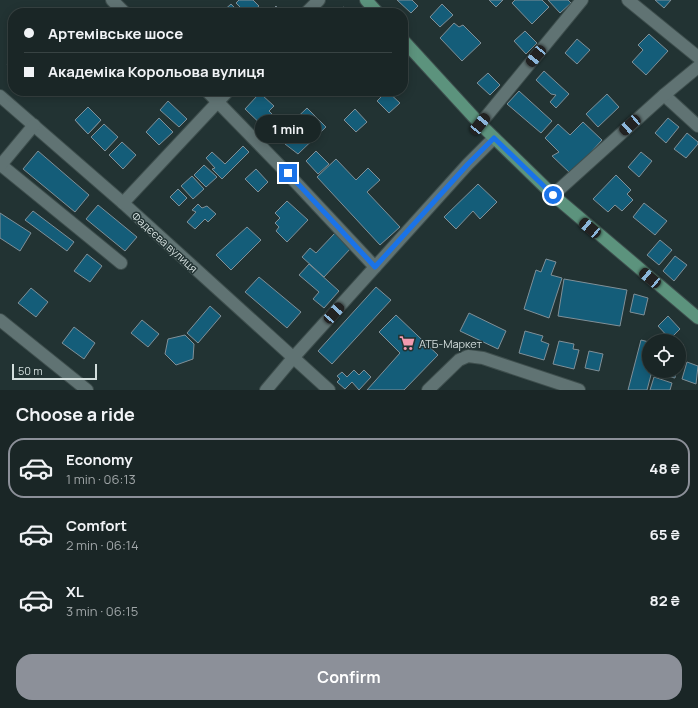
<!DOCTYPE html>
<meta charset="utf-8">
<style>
body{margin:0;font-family:Manrope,sans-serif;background:#273232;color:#f1f3f6;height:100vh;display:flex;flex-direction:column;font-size:15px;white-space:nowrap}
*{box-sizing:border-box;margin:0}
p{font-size:13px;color:#9fa5a7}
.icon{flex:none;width:22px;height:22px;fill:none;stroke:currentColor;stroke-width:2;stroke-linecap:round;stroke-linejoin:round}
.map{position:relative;height:390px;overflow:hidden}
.drawer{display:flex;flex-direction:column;background:#1a2626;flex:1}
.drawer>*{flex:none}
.guide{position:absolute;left:8px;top:8px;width:400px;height:88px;border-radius:16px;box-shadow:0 2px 10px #0003,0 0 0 1px #384343;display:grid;align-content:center;height:88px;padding:0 16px;background:#1a2626}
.controls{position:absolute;left:642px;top:334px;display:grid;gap:8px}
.controls a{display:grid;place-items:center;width:44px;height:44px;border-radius:50%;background:#1a2626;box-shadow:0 2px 10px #0003,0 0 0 1px #384343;font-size:20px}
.scale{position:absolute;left:12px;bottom:10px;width:85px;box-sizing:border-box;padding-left:4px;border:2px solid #d3dedd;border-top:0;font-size:11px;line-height:14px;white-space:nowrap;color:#d3dedd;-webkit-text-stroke:3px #233;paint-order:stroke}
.end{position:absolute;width:18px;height:18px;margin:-9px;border:5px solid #1a73e8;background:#fff;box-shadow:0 0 0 2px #fff}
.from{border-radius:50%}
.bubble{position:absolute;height:28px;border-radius:14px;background:#1a2626;box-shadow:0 2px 10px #0003,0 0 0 1px #384343;font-size:13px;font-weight:700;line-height:28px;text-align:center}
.car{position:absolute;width:12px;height:24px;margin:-12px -6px;border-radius:5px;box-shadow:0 0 3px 1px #0007;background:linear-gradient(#222 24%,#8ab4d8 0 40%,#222 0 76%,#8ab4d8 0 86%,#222 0)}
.guide b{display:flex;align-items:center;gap:14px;height:38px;font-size:15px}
.guide b+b{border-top:1px solid #384343}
.guide i{width:10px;height:10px;background:#f1f3f6}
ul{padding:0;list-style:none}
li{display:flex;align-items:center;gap:12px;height:60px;margin:0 8px 6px;padding:0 8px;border:2px solid transparent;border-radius:16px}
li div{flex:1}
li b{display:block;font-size:15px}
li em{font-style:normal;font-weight:700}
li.current{border-color:#8c9099}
li>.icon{width:36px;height:36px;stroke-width:1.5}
h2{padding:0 16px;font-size:18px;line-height:48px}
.cta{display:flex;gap:8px;margin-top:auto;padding:8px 16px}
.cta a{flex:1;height:46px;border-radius:16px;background:#8c9099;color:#fff;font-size:16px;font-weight:700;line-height:46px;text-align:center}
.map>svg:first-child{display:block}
.building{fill:#145d79;stroke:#809098}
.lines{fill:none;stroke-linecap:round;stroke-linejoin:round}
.minor-casing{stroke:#3e4e4d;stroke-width:14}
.major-casing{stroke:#3e4e4d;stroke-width:14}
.minor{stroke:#607373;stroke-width:12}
.major{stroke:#5c937d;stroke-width:12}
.route{stroke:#1a73e8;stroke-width:5}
.labels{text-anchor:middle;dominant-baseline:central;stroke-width:3;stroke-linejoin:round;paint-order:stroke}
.street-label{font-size:11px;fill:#d3dedd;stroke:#233}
.poi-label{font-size:11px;fill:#d3dedd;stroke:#233;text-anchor:start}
</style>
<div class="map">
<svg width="698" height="390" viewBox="0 0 698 390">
<rect width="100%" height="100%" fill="#233"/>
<!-- building -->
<g class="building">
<polygon points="239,0 253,0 259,6 251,13 246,13 236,3"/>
<polygon points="397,0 412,0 418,6 411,13"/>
<polygon points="489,0 503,0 496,7"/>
<polygon points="515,0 542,0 549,7 532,24 512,3"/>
<polygon points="548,0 568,0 571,3 560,13"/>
<polygon points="655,0 671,0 664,8"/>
<polygon points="231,4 240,13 221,13"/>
<polygon points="442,4 453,15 440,27 430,17"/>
<polygon points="276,6 282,13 269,13"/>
<polygon points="344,7 350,13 334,13 338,10"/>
<polygon points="454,23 459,27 463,25 481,43 462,61 440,38"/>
<polygon points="525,31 537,43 526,54 514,41"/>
<polygon points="649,34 668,51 646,75 632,62 643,50 638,45"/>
<polygon points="577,39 590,50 577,64 565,53"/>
<polygon points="13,58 13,70 7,65"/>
<polygon points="544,71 569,94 556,108 550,102 556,95 551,94 536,80"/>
<polygon points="488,73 500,85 490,95 477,83"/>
<polygon points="38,91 48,91 44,96"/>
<polygon points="387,91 400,103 389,113 377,101"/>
<polygon points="519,91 552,121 541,133 507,104"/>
<polygon points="607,94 619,107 598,127 586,114"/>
<polygon points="262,95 274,106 269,111 280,122 270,133 245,109 257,96"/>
<polygon points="168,101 187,119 179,127 160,110"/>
<polygon points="88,107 101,120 88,134 75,120"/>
<polygon points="88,107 101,120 88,134 75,120"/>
<polygon points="307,108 326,127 298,154 285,144 293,135 286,128"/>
<polygon points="355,109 367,122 356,132 344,120"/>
<polygon points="159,118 173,132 159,145 146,132"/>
<polygon points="668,118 679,127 666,143 655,133"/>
<polygon points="583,122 602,140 571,174 552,156 559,152 545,138 558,124 570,135"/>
<polygon points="104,124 118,137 105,151 91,137"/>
<polygon points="687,133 698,142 698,144 686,158 674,149"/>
<polygon points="122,142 136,155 123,169 109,155"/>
<polygon points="243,146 249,152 222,179 212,169 215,168 206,158 212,152 225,164"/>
<polygon points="38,151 89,195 75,212 23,169"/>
<polygon points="316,151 329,164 318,174 306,161"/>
<polygon points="641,152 652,161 639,177 628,167"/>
<polygon points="336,159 356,180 368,168 380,180 367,192 400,227 380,245 317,177"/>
<polygon points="204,165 217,177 206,187 194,175"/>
<polygon points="256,169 268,182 258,192 245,179"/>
<polygon points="616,175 631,190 627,194 633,200 622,211 615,205 608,212 593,199"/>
<polygon points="192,176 204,189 193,199 181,186"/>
<polygon points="478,184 497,202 480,219 473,211 456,229 444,217"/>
<polygon points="178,189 187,198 179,206 170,197"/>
<polygon points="287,201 308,220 287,242 276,231 279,227 275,223 280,218 275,213"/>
<polygon points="644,203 667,221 655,235 633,217"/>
<polygon points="198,204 202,208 207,206 216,214 208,222 205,219 195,229 187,222 196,212 192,210"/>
<polygon points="98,205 137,237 125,251 86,219"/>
<polygon points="33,211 74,242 67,251 25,220"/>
<polygon points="0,213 31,233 20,251 0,238"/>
<polygon points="247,227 261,240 231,270 216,255"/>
<polygon points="335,233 351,248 324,277 302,257 310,248 316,253"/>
<polygon points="660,240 672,250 659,265 647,255"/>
<polygon points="87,254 102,266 90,282 74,271"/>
<polygon points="675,256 687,265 674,281 663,271"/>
<polygon points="546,259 556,262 551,275 562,278 549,318 524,309 536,270 541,272"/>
<polygon points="309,264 339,291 324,308 313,299 319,292 299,275"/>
<polygon points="259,277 301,312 287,328 245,292"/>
<polygon points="564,279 627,290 620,326 558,316"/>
<polygon points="376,287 391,300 332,364 318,351"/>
<polygon points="31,288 48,302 36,317 18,303"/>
<polygon points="634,294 648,298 644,315 630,312"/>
<polygon points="210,306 221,316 198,343 187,333"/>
<polygon points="469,313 506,331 498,349 460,331"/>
<polygon points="396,315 438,355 404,390 367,390 400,353 379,332"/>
<polygon points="668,316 680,329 670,339 658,326"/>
<polygon points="142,320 159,334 148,347 131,333"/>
<polygon points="74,327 95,343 84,359 62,343"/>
<polygon points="525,331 543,336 541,341 549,344 544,360 519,353"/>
<polygon points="185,335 194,344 193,359 176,365 165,354 168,339"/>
<polygon points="641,340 649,342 649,371 652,371 647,390 628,390"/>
<polygon points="559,341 574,344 573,349 579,350 574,369 553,364"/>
<polygon points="679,343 683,344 679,360"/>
<polygon points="589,351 603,354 599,371 585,368"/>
<polygon points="687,362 698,366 696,384 682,379"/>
<polygon points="354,370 359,375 364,370 371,377 359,390 352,382 345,389 337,382 340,379 337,376 342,372 347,377"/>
<polygon points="661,371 676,371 675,378 660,375"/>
<polygon points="654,377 672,383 670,390 650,390"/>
</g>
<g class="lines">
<defs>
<g id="minor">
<polyline points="112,0 125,13"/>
<polyline points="628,0 698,57"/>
<polyline points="306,13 319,0"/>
<polyline points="207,91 287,173 375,267"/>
<polyline points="664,95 698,126"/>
<polyline points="0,96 123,203 329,390"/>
<polyline points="480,124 582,0"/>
<polyline points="1,165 121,263"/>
<polyline points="0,166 34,125"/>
<polyline points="553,195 664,95 698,67"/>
<polyline points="123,203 228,91"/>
<polyline points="0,320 87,390"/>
<polyline points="266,390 293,358 468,164 494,138"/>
<polyline points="428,390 459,360 468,356 483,358 579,390"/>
</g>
<g id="major">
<polyline points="366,0 378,13"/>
<polyline points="403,40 480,124 553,195 698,318"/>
</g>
</defs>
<!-- minor casing -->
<use href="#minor" class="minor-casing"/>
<!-- major casing -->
<use href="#major" class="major-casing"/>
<!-- minor -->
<use href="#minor" class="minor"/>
<!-- major -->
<use href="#major" class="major"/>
</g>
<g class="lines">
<!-- route -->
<polyline class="route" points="288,173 375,267 468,164 494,138 553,195"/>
</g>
<!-- icons -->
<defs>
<symbol id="supermarket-bare" viewBox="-9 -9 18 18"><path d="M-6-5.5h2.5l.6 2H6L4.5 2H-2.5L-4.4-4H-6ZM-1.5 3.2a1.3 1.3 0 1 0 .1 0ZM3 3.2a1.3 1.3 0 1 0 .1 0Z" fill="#f29aaf" stroke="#233" stroke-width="2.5" paint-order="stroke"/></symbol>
</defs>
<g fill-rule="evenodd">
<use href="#supermarket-bare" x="396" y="332" width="22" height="22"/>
</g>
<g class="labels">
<!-- street labels -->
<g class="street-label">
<text transform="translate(165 242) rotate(42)">Фадєєва вулиця</text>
</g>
<!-- poi labels -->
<g class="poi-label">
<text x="419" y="343">АТБ-Маркет</text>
</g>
</g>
</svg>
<div class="controls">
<a><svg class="icon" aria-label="locate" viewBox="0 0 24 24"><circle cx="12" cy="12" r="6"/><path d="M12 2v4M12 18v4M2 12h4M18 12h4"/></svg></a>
</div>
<div class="scale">50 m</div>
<i class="end from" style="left:553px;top:195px"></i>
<i class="end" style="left:288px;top:173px"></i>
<div class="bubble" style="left:255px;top:115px;width:66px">1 min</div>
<i class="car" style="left:536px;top:56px;rotate:219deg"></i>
<i class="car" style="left:480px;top:124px;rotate:39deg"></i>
<i class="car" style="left:630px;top:125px;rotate:228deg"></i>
<i class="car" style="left:590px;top:228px;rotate:310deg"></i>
<i class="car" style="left:650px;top:278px;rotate:310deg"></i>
<i class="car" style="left:334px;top:313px;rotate:42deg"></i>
<div class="guide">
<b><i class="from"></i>Артемівське шосе</b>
<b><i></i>Академіка Корольова вулиця</b>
</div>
</div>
<section class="drawer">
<h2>Choose a ride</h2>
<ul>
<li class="current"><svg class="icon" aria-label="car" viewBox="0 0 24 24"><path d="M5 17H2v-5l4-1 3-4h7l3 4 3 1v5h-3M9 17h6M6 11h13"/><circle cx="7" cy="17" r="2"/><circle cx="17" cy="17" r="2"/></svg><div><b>Economy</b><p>1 min · 06:13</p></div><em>48 ₴</em></li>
<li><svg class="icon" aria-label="car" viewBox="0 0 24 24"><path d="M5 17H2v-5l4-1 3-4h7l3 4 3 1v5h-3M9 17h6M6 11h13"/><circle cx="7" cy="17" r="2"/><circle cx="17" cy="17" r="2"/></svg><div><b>Comfort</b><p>2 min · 06:14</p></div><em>65 ₴</em></li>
<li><svg class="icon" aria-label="car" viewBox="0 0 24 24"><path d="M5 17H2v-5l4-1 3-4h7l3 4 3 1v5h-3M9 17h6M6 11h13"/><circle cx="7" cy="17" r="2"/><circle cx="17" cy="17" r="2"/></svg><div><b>XL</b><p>3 min · 06:15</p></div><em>82 ₴</em></li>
</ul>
<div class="cta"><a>Confirm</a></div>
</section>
